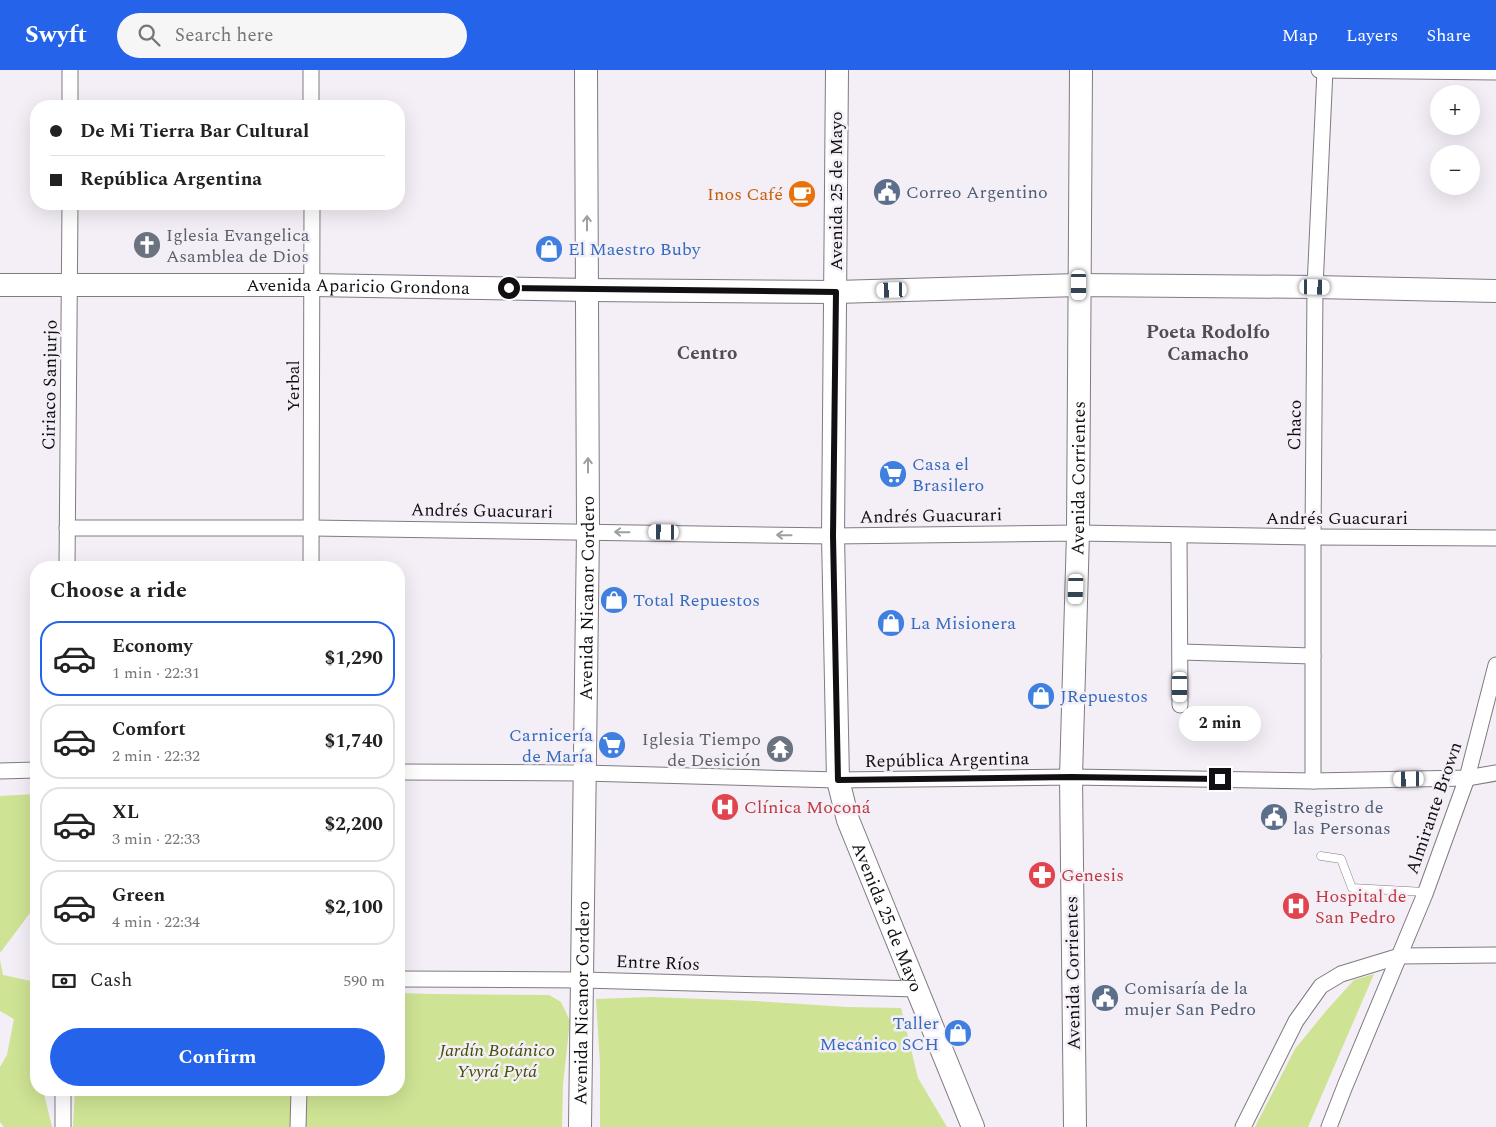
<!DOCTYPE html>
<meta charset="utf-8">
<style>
body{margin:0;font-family:Spectral,serif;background:#f6f6f6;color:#222;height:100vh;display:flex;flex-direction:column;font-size:19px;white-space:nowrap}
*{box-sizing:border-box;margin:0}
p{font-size:16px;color:#767676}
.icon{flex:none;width:28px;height:28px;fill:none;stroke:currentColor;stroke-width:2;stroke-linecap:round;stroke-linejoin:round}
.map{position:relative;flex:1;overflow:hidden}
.side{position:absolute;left:30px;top:491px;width:375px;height:535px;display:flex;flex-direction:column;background:#fff;border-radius:20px;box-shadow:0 5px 20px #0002}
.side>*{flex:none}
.top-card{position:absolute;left:30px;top:30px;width:375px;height:110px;border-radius:20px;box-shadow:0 5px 20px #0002;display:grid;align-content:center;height:110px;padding:0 20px;background:#fff}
.tools{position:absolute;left:1430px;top:15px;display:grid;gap:10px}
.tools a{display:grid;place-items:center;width:50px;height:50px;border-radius:50%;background:#fff;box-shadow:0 5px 20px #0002;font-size:25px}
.end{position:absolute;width:22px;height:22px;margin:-11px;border:6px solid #110f12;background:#fff;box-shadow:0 0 0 2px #fff}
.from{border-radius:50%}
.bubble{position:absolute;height:35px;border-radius:18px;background:#fff;box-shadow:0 5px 20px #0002;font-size:16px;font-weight:700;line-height:35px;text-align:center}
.car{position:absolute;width:15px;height:30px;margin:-15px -8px;border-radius:6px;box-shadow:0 0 4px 1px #0007;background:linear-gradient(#fff 24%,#345 0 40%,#fff 0 76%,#345 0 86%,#fff 0)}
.top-card b{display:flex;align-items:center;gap:18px;height:48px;font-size:19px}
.top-card b+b{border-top:1px solid #e0e0e0}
.top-card i{width:12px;height:12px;background:#222}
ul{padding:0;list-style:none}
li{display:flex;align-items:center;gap:15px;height:75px;margin:0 10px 8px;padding:0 10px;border:2px solid #e0e0e0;border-radius:20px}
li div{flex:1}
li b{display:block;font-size:19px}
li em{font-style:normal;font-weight:700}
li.selected{border-color:#2563eb}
li>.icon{width:45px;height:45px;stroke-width:1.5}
h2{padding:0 20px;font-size:22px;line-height:60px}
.pay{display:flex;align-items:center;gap:12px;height:55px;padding:0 20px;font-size:19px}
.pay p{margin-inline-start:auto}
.button{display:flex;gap:10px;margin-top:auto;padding:10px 20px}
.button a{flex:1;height:58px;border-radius:30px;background:#2563eb;color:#fff;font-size:20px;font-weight:700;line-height:58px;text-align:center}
header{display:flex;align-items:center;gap:30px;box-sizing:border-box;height:70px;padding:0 25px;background:#2563eb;color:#fff}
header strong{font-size:24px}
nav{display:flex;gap:28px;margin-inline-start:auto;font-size:18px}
.search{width:350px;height:45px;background:#f6f6f6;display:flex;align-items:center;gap:12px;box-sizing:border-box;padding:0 18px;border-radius:28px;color:#767676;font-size:19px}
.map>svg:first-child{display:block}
.green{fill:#cee394}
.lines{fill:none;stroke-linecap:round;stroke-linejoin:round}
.service-casing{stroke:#807a82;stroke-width:9}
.minor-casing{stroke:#807a82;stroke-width:17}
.secondary-casing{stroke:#807a82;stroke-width:24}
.service{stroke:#fff;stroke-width:8}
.minor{stroke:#fff;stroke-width:15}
.secondary{stroke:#fff;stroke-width:22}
.oneway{stroke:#a09fa0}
.route{stroke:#110f12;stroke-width:6}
.labels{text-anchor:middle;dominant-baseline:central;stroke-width:5;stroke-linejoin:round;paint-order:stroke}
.street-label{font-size:18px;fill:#110f12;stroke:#f4eef6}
.service-label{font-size:18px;fill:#4e5e75;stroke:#f4eef6;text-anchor:start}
.food-label{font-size:18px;fill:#c56008;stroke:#f4eef6;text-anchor:end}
.worship-label{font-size:18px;fill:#5b616d;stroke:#f4eef6;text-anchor:start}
.shop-label{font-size:18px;fill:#366cbe;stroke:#f4eef6;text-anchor:start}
.health-label{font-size:18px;fill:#be3a42;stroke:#f4eef6;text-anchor:start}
.park-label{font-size:18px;font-style:italic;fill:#414f04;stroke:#f4eef6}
.neighbourhood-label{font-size:19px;font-weight:bold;fill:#514c53;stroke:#f4eef6}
</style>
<header>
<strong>Swyft</strong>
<div class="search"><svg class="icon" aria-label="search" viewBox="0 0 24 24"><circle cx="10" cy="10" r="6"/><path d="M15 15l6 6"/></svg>Search here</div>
<nav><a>Map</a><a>Layers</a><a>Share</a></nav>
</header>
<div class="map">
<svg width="1496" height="1057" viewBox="0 0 1496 1057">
<rect width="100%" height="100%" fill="#f4eef6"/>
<!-- green -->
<g class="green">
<polygon points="36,724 36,835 0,883 0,726"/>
<polygon points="0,890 3,905 31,911 36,927 36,1020 43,1020 52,1057 4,1057 0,1052 0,997 7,985 14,949 0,941"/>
<polygon points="1374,904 1308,1057 1255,1057 1295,979 1326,941 1354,910"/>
<polygon points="399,923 430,924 549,925 561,932 570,951 563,1014 562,1057 73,1057 75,1020 399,1020"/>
<polygon points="651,927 755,931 847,937 901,938 918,1008 947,1057 600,1057 600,994 596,929"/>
</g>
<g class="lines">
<defs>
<polyline id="service" points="1321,786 1341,789 1352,818 1425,822"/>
<g id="minor">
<polyline points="311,0 311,36"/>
<polyline points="1319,0 1496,2"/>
<polyline points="70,36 70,0"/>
<polyline points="67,458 312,458 833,466 1078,463 1313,467 1496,468"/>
<polyline points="1179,466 1180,635"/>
<polyline points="67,498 70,134"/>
<polyline points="311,498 312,134"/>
<polyline points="1181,582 1313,586"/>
<polyline points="0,701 36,700"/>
<polyline points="399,702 584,703 838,710 1071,707 1313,711 1467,708 1496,703"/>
<polyline points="1313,711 1313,467 1315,217 1325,0"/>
<polyline points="399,909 583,910 916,919"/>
<polyline points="63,1020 63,1057"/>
<polyline points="298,1057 299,1020"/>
<polyline points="1243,1057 1296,951 1321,916 1341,904 1400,886 1496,885"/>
<polyline points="1329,1057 1345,1016 1425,824 1467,708 1496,595"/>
</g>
<g id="secondary">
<path id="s1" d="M837,0L833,466L838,710L848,750L973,1057"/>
<path id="s2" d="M0,215H312L588,220L836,222L1079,215L1315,217L1496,221"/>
<path id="s3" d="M580,1057L588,461L586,0"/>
<path id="s4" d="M1075,1057L1071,707L1078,463L1081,0"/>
</g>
</defs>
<!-- service casing -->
<use href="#service" class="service-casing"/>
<!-- minor casing -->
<use href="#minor" class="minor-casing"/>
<!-- secondary casing -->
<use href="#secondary" class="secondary-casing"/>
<!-- service -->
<use href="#service" class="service"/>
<!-- minor -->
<use href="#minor" class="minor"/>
<!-- secondary -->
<use href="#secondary" class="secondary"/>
</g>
<!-- one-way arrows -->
<defs><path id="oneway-shaft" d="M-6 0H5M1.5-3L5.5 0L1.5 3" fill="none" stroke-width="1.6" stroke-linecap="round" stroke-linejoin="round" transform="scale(1.25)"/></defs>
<g class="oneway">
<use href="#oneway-shaft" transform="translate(587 153) rotate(-90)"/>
<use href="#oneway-shaft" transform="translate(588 395) rotate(-90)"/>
<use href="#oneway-shaft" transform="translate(622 462) rotate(-179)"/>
<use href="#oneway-shaft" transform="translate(784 465) rotate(-179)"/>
</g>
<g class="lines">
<!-- route -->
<polyline class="route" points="509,218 836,222 833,466 838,710 1071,707 1220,709"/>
</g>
<!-- icons -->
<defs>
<symbol id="civic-disc" viewBox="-11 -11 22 22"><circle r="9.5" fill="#5c6f8a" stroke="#f4eef6"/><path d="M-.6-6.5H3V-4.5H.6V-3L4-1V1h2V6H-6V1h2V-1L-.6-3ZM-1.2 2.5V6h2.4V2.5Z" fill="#fff"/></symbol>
<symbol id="cafe-disc" viewBox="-11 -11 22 22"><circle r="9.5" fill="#e8710a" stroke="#f4eef6"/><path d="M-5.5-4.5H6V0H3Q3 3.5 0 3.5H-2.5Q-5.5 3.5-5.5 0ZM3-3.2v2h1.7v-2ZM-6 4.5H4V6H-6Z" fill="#fff"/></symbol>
<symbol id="church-disc" viewBox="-11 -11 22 22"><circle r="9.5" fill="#6b7280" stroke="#f4eef6"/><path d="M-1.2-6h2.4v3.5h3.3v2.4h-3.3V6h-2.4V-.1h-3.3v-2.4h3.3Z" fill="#fff"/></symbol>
<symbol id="shop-disc" viewBox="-11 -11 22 22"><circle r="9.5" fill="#3f7fe0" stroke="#f4eef6"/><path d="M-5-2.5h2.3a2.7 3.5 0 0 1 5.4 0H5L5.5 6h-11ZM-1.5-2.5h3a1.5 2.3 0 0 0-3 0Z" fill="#fff"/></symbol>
<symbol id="supermarket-disc" viewBox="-11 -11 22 22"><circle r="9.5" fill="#3f7fe0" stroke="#f4eef6"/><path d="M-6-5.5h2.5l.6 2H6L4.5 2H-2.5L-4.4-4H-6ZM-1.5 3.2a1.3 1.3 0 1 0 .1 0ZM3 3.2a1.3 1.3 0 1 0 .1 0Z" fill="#fff"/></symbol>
<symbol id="temple-disc" viewBox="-11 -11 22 22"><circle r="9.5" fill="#6b7280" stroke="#f4eef6"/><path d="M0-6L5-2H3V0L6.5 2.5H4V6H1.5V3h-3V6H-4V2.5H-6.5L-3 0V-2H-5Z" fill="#fff"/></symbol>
<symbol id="hospital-disc" viewBox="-11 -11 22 22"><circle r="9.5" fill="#e0444e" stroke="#f4eef6"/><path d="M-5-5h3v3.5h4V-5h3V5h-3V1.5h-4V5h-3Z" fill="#fff"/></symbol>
<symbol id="pharmacy-disc" viewBox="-11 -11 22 22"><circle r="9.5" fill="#e0444e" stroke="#f4eef6"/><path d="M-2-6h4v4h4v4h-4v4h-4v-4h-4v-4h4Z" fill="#fff"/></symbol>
</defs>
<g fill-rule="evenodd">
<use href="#civic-disc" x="871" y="106" width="32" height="32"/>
<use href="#cafe-disc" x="786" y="108" width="32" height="32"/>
<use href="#church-disc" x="131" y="159" width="32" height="32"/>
<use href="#shop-disc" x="533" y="163" width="32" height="32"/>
<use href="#supermarket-disc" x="877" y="388" width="32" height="32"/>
<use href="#shop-disc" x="598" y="514" width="32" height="32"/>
<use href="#shop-disc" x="875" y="537" width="32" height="32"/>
<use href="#shop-disc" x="1025" y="610" width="32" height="32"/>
<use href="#supermarket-disc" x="596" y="659" width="32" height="32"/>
<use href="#temple-disc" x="764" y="663" width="32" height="32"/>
<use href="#hospital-disc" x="709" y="721" width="32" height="32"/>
<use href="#civic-disc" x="1258" y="731" width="32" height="32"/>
<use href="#pharmacy-disc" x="1026" y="789" width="32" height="32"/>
<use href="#hospital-disc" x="1280" y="820" width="32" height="32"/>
<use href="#civic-disc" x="1089" y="912" width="32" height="32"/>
<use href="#shop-disc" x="942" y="947" width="32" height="32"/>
</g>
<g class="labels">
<!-- street labels -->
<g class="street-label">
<text transform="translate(836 121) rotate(-90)">Avenida 25 de Mayo</text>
<text stroke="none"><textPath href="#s2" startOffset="358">Avenida Aparicio Grondona</textPath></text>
<text transform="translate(50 315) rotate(-89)">Ciriaco Sanjurjo</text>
<text transform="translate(293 316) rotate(-90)">Yerbal</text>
<text transform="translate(1295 355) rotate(-89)">Chaco</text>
<text stroke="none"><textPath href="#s4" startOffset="649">Avenida Corrientes</textPath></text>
<text transform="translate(482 441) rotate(1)">Andrés Guacurari</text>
<text transform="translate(931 446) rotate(-1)">Andrés Guacurari</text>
<text x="1337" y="448">Andrés Guacurari</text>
<text stroke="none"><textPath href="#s3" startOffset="529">Avenida Nicanor Cordero</textPath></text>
<text transform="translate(947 690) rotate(-1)">República Argentina</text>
<text transform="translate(1434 738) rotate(-71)">Almirante Brown</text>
<text stroke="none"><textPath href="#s1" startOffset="856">Avenida 25 de Mayo</textPath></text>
<text transform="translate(658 893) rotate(2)">Entre Ríos</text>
<text transform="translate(1073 903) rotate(-91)">Avenida Corrientes</text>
<text stroke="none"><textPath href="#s3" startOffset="124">Avenida Nicanor Cordero</textPath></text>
</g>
<!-- service labels -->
<g class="service-label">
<text x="906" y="122">Correo Argentino</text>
<text x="1293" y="737">Registro de<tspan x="1293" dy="21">las Personas</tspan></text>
<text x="1124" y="918">Comisaría de la<tspan x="1124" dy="21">mujer San Pedro</tspan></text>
</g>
<!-- food labels -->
<g class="food-label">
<text x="783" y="124">Inos Café</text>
</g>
<!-- worship labels -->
<g class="worship-label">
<text x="166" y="165">Iglesia Evangelica<tspan x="166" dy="21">Asamblea de Dios</tspan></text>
<text x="761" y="669" text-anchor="end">Iglesia Tiempo<tspan x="761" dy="21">de Desición</tspan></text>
</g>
<!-- shop labels -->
<g class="shop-label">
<text x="568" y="179">El Maestro Buby</text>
<text x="912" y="394">Casa el<tspan x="912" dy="21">Brasilero</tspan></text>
<text x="633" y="530">Total Repuestos</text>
<text x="910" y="553">La Misionera</text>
<text x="1060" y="626">JRepuestos</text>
<text x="593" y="665" text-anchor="end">Carnicería<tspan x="593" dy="21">de María</tspan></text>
<text x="939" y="953" text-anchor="end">Taller<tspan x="939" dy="21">Mecánico SCH</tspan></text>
</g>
<!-- health labels -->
<g class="health-label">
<text x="744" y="737">Clínica Moconá</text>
<text x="1061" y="805">Genesis</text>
<text x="1315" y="826">Hospital de<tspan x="1315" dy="21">San Pedro</tspan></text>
</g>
<!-- park labels -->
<g class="park-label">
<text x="497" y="980">Jardín Botánico<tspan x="497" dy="21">Yvyrá Pytá</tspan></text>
</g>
<!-- neighbourhood labels -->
<g class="neighbourhood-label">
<text x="1208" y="262">Poeta Rodolfo<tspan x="1208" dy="22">Camacho</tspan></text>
<text x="707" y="283">Centro</text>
</g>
</g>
</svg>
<div class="tools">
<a>+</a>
<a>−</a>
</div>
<i class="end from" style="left:509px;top:218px"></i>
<i class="end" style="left:1220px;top:709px"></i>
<div class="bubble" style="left:1179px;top:636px;width:82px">2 min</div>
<i class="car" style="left:1079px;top:215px;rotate:180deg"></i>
<i class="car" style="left:1315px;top:217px;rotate:91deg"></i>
<i class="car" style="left:892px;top:220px;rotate:268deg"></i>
<i class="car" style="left:664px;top:462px;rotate:271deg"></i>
<i class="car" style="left:1076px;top:519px;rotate:182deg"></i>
<i class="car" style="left:1180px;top:617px;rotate:180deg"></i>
<i class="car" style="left:1409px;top:709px;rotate:269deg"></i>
<div class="top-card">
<b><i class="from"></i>De Mi Tierra Bar Cultural</b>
<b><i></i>República Argentina</b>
</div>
<section class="side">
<h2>Choose a ride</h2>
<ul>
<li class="selected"><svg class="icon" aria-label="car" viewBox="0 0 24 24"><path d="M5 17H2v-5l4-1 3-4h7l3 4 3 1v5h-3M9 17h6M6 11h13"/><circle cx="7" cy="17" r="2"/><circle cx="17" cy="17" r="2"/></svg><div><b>Economy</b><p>1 min · 22:31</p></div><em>$1,290</em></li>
<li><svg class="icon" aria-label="car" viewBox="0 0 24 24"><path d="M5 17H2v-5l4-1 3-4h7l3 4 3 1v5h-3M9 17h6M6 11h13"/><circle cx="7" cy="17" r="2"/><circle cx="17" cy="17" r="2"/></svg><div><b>Comfort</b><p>2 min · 22:32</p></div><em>$1,740</em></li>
<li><svg class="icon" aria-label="car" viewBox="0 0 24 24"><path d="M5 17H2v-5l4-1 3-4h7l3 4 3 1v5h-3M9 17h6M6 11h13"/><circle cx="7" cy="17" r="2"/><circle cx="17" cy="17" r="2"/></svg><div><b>XL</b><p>3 min · 22:33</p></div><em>$2,200</em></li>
<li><svg class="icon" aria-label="car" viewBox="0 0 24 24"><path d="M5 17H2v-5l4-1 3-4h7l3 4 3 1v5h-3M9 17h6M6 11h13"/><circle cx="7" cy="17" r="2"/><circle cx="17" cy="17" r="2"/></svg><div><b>Green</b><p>4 min · 22:34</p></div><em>$2,100</em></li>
</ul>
<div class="pay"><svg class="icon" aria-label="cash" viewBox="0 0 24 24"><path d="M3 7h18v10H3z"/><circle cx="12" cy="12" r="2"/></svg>Cash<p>590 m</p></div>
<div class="button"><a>Confirm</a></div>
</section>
</div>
